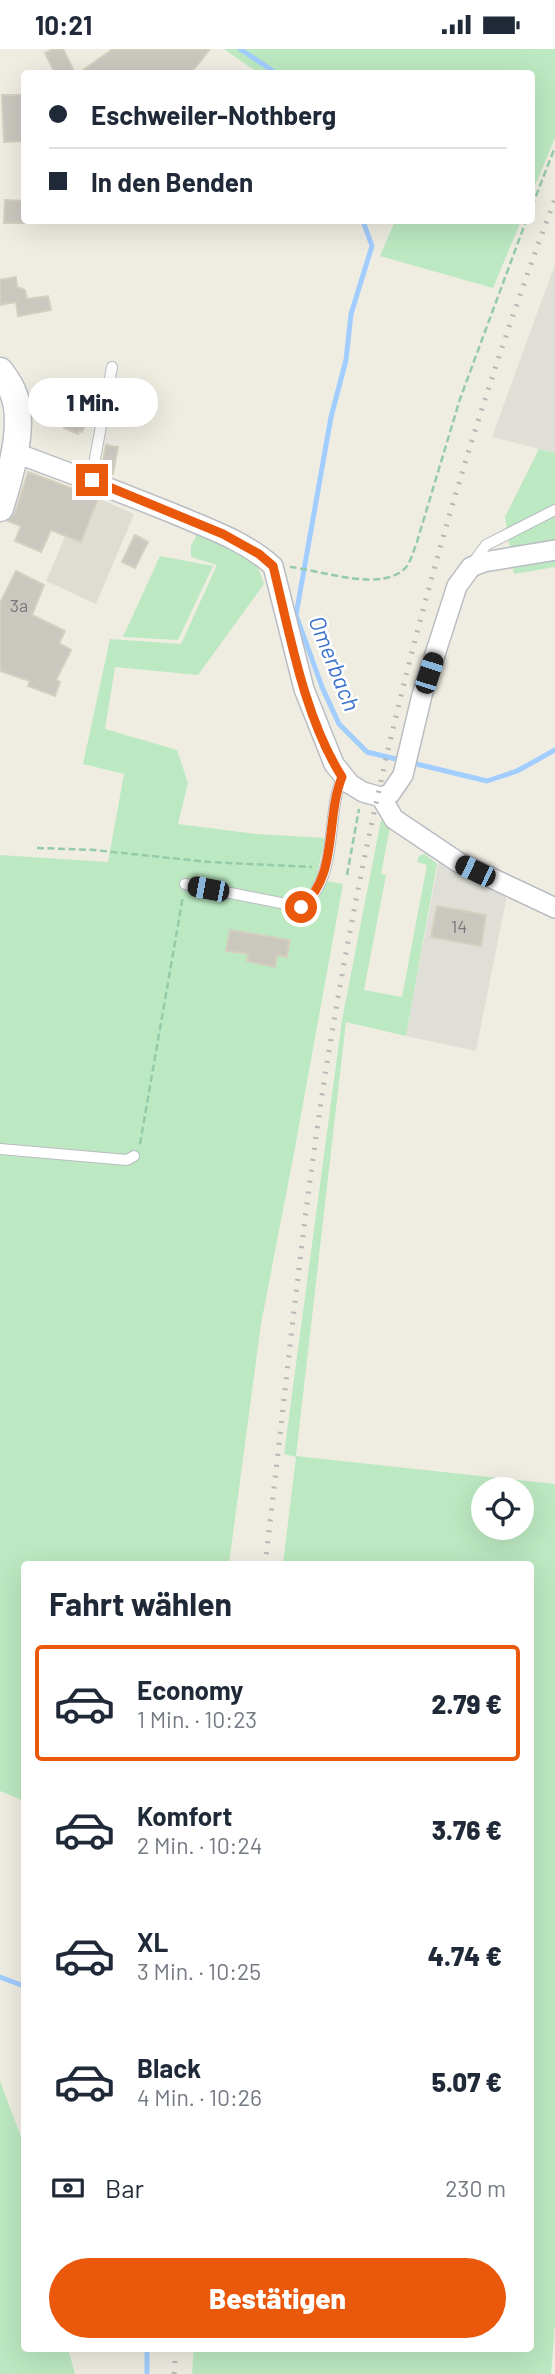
<!DOCTYPE html>
<html lang="de">
<meta charset="utf-8">
<style>
body{margin:0;font-family:Barlow,sans-serif;background:#f2f2f3;color:#1f2937;height:100vh;display:flex;flex-direction:column;font-size:26px;white-space:nowrap}
*{box-sizing:border-box;margin:0}
p{font-size:23px;color:#747a83}
.icon{flex:none;width:38px;height:38px;fill:none;stroke:currentColor;stroke-width:2;stroke-linecap:round;stroke-linejoin:round}
.map{position:relative;flex:1;overflow:hidden}
.panel{position:absolute;left:21px;top:1512px;width:513px;height:791px;display:flex;flex-direction:column;background:#fff;border-radius:7px;box-shadow:0 7px 28px #0002}
.panel>*{flex:none}
.top-card{position:absolute;left:21px;top:21px;width:514px;height:154px;border-radius:7px;box-shadow:0 7px 28px #0002;display:grid;align-content:center;height:154px;padding:0 28px;background:#fff}
.buttons{position:absolute;left:471px;top:1428px;display:grid;gap:14px}
.buttons a{display:grid;place-items:center;width:63px;height:63px;border-radius:50%;background:#fff;box-shadow:0 7px 28px #0002;font-size:35px}
.end{position:absolute;width:32px;height:32px;margin:-16px;border:9px solid #ea580c;background:#fff;box-shadow:0 0 0 4px #fff}
.from{border-radius:50%}
.bubble{position:absolute;height:49px;border-radius:24px;background:#fff;box-shadow:0 7px 28px #0002;font-size:23px;font-weight:800;line-height:49px;text-align:center}
.car{position:absolute;width:21px;height:42px;margin:-21px -10px;border-radius:9px;box-shadow:0 0 5px 2px #0007;background:linear-gradient(#222 24%,#8ab4d8 0 40%,#222 0 76%,#8ab4d8 0 86%,#222 0)}
.top-card b{display:flex;align-items:center;gap:24px;height:66px;font-size:26px}
.top-card b+b{border-top:2px solid #e0e1e3}
.top-card i{width:18px;height:18px;background:#1f2937}
ul{padding:0;list-style:none}
li{display:flex;align-items:center;gap:21px;height:116px;margin:0 14px 10px;padding:0 14px;border:4px solid transparent;border-radius:7px}
li div{flex:1}
li b{display:block;font-size:26px}
li em{font-style:normal;font-weight:800}
li.selected{border-color:#ea580c}
li>.icon{width:63px;height:63px;stroke-width:1.5}
h2{padding:0 28px;font-size:32px;line-height:84px}
.pay{display:flex;align-items:center;gap:18px;height:77px;padding:0 28px;font-size:26px}
.pay p{margin-inline-start:auto}
.action{display:flex;gap:14px;margin-top:auto;padding:14px 28px}
.action a{flex:1;height:80px;border-radius:42px;background:#ea580c;color:#fff;font-size:28px;font-weight:800;line-height:80px;text-align:center}
.status{display:flex;justify-content:space-between;align-items:center;height:49px;padding:0 35px;background:#fff;direction:ltr}
.status svg{height:19px;fill:currentColor}
.map>svg:first-child{display:block}
.industrial{fill:#dfdfd7}
.education{fill:#dfddd1}
.green{fill:#bce9c1;fill-rule:evenodd}
.lines{fill:none;stroke-linecap:round;stroke-linejoin:round}
.stream{stroke:#a2cdff;stroke-width:5}
.building{fill:#cac7bf;stroke:#d4d0c0;stroke-width:2}
.lane-casing{stroke:#babcc2;stroke-width:12}
.street-casing{stroke:#babcc2;stroke-width:22}
.secondary-casing{stroke:#bbbec5;stroke-width:29}
.path{stroke:#95caaa;stroke-width:2.5;stroke-dasharray:7 3.5;stroke-linecap:butt}
.lane{stroke:#fff;stroke-width:10}
.street{stroke:#fff;stroke-width:19}
.secondary{stroke:#fff;stroke-width:26}
.rail{stroke:#b6b7b7;stroke-width:5;stroke-dasharray:2 9;stroke-linecap:butt}
.route{stroke:#ea580c;stroke-width:9}
.labels{text-anchor:middle;dominant-baseline:central;stroke-width:5;stroke-linejoin:round;paint-order:stroke}
.number-label{font-size:18px;fill:#77787b}
.water-label{font-size:23px;font-style:italic;fill:#3b72cc;stroke:#fff}
</style>
<div class="status"><b>10:21</b><svg viewBox="0 0 49 12"><path d="M0 12V9h3v3zM5 12V6h3v6zM10 12V3h3v9zM15 12V0h3v12zM26 1h20v11H26zM47 4h2v5h-2z"/></svg></div>
<div class="map">
<svg width="555" height="2325" viewBox="0 0 555 2325">
<rect width="100%" height="100%" fill="#efede2"/>
<!-- industrial -->
<g class="industrial">
<polygon points="555,215 555,404 492,388"/>
<polygon points="439,810 507,846 476,1002 406,987"/>
</g>
<!-- education -->
<polygon class="education" points="98,449 134,465 96,555 46,532 65,488 61,485 71,456"/>
<!-- green -->
<g class="green">
<polygon points="224,0 555,0 555,89 532,144 532,24 258,24"/>
<polygon points="395,172 521,172 493,239 380,207"/>
<polygon points="539,400 555,404 555,518 514,525 505,468"/>
<polygon points="198,483 257,516 264,535 198,626 115,618 105,680 177,701 188,734 178,775 256,785 325,789 316,830 343,835 294,1104 261,1275 229,1515 24,1516 24,1752 0,1742 0,806 108,813 124,725 83,715 110,590 181,595 217,516 191,508 191,497"/>
<polygon points="160,507 213,517 178,591 123,588"/>
<path d="M381,771L390,778L381,825L386,826L364,941L402,948L427,816L417,813L419,807L425,805L437,815L406,987L346,973L296,1407L555,1435V2274L551,2325H192L194,2300H530V1516L283,1515L296,1408L284,1405L342,971ZM483,1440H522V1479H483Z"/>
<polygon points="0,2032 24,2096 24,2300 68,2300 75,2325 0,2325"/>
</g>
<g class="lines">
<!-- stream -->
<g class="stream">
<polyline points="240,0 276,24"/>
<polyline points="363,172 372,197 351,265 346,311 331,368 296,566 322,638 339,675 367,703 487,732 517,722 555,701"/>
<polyline points="0,1928 24,1937"/>
<polyline points="147,2300 147,2325"/>
</g>
</g>
<!-- building -->
<g class="building">
<polygon points="53,0 63,0 75,24 55,24 45,4"/>
<polygon points="113,0 210,0 191,24 79,24"/>
<polygon points="2,46 24,46 24,92 4,93"/>
<polygon points="5,151 24,152 24,174 4,174"/>
<polygon points="16,228 17,238 25,241 27,250 48,247 51,261 18,267 16,253 0,256 0,231"/>
<polygon points="67,335 98,348 82,383 79,382 78,385 64,379 65,375 52,370"/>
<polygon points="106,396 118,398 113,425 101,422"/>
<polygon points="28,423 98,449 81,493 51,481 41,503 15,492 21,477 8,472 15,464"/>
<polygon points="135,486 148,493 135,519 122,513"/>
<polygon points="16,522 44,536 32,566 65,582 59,594 71,601 56,631 60,633 55,647 28,637 30,632 0,622 0,554"/>
<polygon points="437,857 486,866 481,897 431,888"/>
<polygon points="230,881 290,891 287,908 277,906 275,918 247,912 248,905 226,902"/>
</g>
<g class="lines">
<defs>
<g id="lane">
<polyline points="91,431 112,318"/>
<polyline points="473,514 486,496 555,461"/>
<path d="M185,835L301,858C340,828 325,769 342,728"/>
<polyline points="0,1100 127,1111 134,1107"/>
</g>
<g id="street">
<path d="M16,404C68,423 120,443 172,464C207,479 244,491 273,517L304,640L334,715L350,735L363,743L381,748L394,770L458,813L555,859"/>
<polyline points="381,748 390,745 403,726 422,646 457,537 471,518 484,513 555,501"/>
</g>
<path id="secondary" d="M0,322C4,328 9,334 12,341C27,373 10,427 0,459"/>
</defs>
<!-- lane casing -->
<use href="#lane" class="lane-casing"/>
<!-- street casing -->
<use href="#street" class="street-casing"/>
<!-- secondary casing -->
<use href="#secondary" class="secondary-casing"/>
<!-- path -->
<g class="path">
<polyline points="532,157 555,98"/>
<path d="M290,518C320,521 385,545 407,517C411,511 413,503 416,496L460,350L526,172"/>
<polyline points="37,799 94,801 209,813 312,818"/>
<polyline points="347,826 359,760"/>
<polyline points="140,1095 183,847"/>
</g>
<!-- lane -->
<use href="#lane" class="lane"/>
<!-- street -->
<use href="#street" class="street"/>
<!-- secondary -->
<use href="#secondary" class="secondary"/>
<!-- rail -->
<g class="rail">
<path d="M265,1516C288,1325 305,1132 339,943C386,673 458,407 555,150"/>
<polyline points="174,2325 176,2300"/>
</g>
</g>
<g class="lines">
<!-- route -->
<path class="route" d="M92,431L223,485L259,505L273,517C290,585 304,668 342,728C325,769 339,828 301,858"/>
</g>
<g class="labels">
<!-- number labels -->
<g class="number-label">
<text x="19" y="556">3a</text>
<text x="459" y="877">14</text>
</g>
<!-- water labels -->
<g class="water-label">
<text transform="translate(335 614) rotate(68)">Omerbach</text>
</g>
</g>
</svg>
<div class="buttons">
<a><svg class="icon" aria-label="locate" viewBox="0 0 24 24"><circle cx="12" cy="12" r="6"/><path d="M12 2v4M12 18v4M2 12h4M18 12h4"/></svg></a>
</div>
<i class="end from" style="left:301px;top:858px"></i>
<i class="end" style="left:92px;top:431px"></i>
<div class="bubble" style="left:28px;top:329px;width:130px">1 Min.</div>
<i class="car" style="left:429px;top:624px;rotate:18deg"></i>
<i class="car" style="left:475px;top:822px;rotate:296deg"></i>
<i class="car" style="left:208px;top:840px;rotate:281deg"></i>
<div class="top-card">
<b><i class="from"></i>Eschweiler-Nothberg</b>
<b><i></i>In den Benden</b>
</div>
<section class="panel">
<h2>Fahrt wählen</h2>
<ul>
<li class="selected"><svg class="icon" aria-label="car" viewBox="0 0 24 24"><path d="M5 17H2v-5l4-1 3-4h7l3 4 3 1v5h-3M9 17h6M6 11h13"/><circle cx="7" cy="17" r="2"/><circle cx="17" cy="17" r="2"/></svg><div><b>Economy</b><p>1 Min. · 10:23</p></div><em>2.79 €</em></li>
<li><svg class="icon" aria-label="car" viewBox="0 0 24 24"><path d="M5 17H2v-5l4-1 3-4h7l3 4 3 1v5h-3M9 17h6M6 11h13"/><circle cx="7" cy="17" r="2"/><circle cx="17" cy="17" r="2"/></svg><div><b>Komfort</b><p>2 Min. · 10:24</p></div><em>3.76 €</em></li>
<li><svg class="icon" aria-label="car" viewBox="0 0 24 24"><path d="M5 17H2v-5l4-1 3-4h7l3 4 3 1v5h-3M9 17h6M6 11h13"/><circle cx="7" cy="17" r="2"/><circle cx="17" cy="17" r="2"/></svg><div><b>XL</b><p>3 Min. · 10:25</p></div><em>4.74 €</em></li>
<li><svg class="icon" aria-label="car" viewBox="0 0 24 24"><path d="M5 17H2v-5l4-1 3-4h7l3 4 3 1v5h-3M9 17h6M6 11h13"/><circle cx="7" cy="17" r="2"/><circle cx="17" cy="17" r="2"/></svg><div><b>Black</b><p>4 Min. · 10:26</p></div><em>5.07 €</em></li>
</ul>
<div class="pay"><svg class="icon" aria-label="cash" viewBox="0 0 24 24"><path d="M3 7h18v10H3z"/><circle cx="12" cy="12" r="2"/></svg>Bar<p>230 m</p></div>
<div class="action"><a>Bestätigen</a></div>
</section>
</div>
